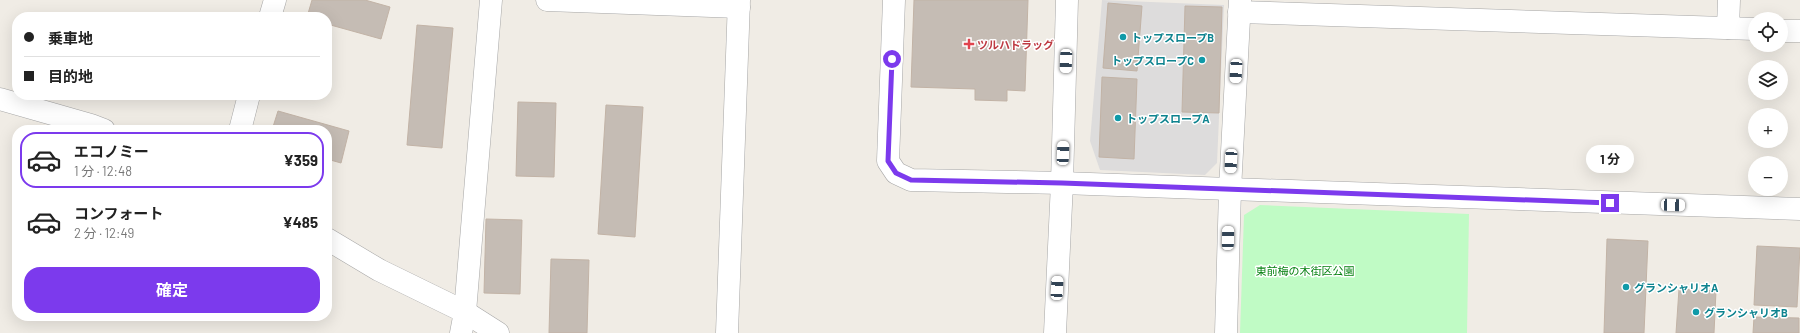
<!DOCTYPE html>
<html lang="ja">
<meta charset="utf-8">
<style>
body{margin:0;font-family:Barlow,"Noto Sans JP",sans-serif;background:#f2f2f2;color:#222;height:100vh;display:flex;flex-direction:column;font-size:15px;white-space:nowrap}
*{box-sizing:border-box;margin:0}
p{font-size:13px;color:#767676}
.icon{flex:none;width:22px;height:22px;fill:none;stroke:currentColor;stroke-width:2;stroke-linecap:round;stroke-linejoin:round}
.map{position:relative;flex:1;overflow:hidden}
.details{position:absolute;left:12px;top:125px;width:320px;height:196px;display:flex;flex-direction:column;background:#fff;border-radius:16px;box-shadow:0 4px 16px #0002}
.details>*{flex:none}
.banner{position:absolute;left:12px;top:12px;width:320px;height:88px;border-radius:16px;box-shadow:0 4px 16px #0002;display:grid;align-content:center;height:88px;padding:0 12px;background:#fff}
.fabs{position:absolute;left:1748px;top:12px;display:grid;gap:8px}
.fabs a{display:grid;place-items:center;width:40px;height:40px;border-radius:50%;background:#fff;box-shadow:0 4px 16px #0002;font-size:20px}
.end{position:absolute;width:18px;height:18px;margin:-9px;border:5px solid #7c3aed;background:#fff;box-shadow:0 0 0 2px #fff}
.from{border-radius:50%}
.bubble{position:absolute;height:28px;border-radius:14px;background:#fff;box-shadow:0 4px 16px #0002;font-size:13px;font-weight:700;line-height:28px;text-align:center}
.car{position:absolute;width:12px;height:24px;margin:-12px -6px;border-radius:5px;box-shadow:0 0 3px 1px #0007;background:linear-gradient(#fff 24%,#345 0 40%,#fff 0 76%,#345 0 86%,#fff 0)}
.banner b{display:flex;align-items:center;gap:14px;height:38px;font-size:15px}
.banner b+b{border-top:1px solid #e0e0e0}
.banner i{width:10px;height:10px;background:#222}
ul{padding:7px 0 0;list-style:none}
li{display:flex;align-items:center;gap:12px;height:56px;margin:0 8px 6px;padding:0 4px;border:2px solid transparent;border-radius:16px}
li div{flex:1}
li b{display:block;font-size:15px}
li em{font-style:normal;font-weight:700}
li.current{border-color:#7c3aed}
li>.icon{width:36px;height:36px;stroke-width:1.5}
.action{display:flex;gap:8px;margin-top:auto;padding:8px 12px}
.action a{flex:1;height:46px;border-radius:16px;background:#7c3aed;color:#fff;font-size:16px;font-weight:700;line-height:46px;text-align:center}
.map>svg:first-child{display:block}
.residential{fill:#dddcdc}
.park{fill:#c0fbc5}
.building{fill:#c5bcb4;stroke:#c2b3a6}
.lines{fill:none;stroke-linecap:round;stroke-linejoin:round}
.minor-casing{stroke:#a6a6a6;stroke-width:23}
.tertiary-casing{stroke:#a6a6a6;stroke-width:23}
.minor{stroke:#fff;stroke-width:22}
.tertiary{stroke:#fff;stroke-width:22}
.route{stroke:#7c3aed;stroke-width:5}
.culture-dot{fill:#0f9aa8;stroke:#fff;stroke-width:1.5}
.health-dot{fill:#e0444e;stroke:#fff;stroke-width:1.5}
.labels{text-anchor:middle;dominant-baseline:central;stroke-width:3;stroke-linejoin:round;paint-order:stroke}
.culture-label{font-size:11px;font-weight:bold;fill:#0d838f;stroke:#fff;text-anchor:start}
.health-label{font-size:11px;font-weight:bold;fill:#be3a42;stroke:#fff;text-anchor:start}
.park-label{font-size:11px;fill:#078212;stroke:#fff}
</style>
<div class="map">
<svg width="1800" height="333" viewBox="0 0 1800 333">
<rect width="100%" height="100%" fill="#f0ece5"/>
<!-- residential -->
<polygon class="residential" points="1102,0 1224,5 1217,163 1205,175 1100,170 1090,141"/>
<!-- park -->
<polygon class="park" points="1260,205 1469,214 1467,333 1240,333 1244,215"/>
<!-- building -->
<g class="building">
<polygon points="312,0 365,0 390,7 381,39 327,24 327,17 307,17"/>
<polygon points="914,0 1028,0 1025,91 1007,90 1007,101 975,100 975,89 911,87"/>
<polygon points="1108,3 1142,6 1137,71 1103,68"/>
<polygon points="1185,6 1222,7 1219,113 1182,112"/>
<polygon points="417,25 453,28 442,148 407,145"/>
<polygon points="1102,77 1137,79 1134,159 1099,157"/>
<polygon points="518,102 556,103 554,177 516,176"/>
<polygon points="606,105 643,107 635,237 598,234"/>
<polygon points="278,111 349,131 341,163 327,159 327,130 272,130"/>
<polygon points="486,219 522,220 520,294 484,293"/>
<polygon points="1607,239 1648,241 1644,333 1604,333"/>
<polygon points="1757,246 1800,248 1797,307 1754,305"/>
<polygon points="551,259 589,260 587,333 549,333"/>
<polygon points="1679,289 1716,291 1714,333 1676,333"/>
<polygon points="1754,317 1799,318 1799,333 1753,333"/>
</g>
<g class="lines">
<defs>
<g id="minor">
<polyline points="547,0 739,7"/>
<polyline points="894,0 888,161 896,173 911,180 1062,183 1800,209"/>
<polyline points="1239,12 1755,29"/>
<polyline points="270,17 275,0"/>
<polyline points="1728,28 1729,0"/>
<polyline points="1781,31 1800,31"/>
<polyline points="0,99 91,125 104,130"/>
<polyline points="240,130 249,95"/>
<polyline points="327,239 379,270 465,312 498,333"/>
<polyline points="461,333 465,312 491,0"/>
<polyline points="727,333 739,0"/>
<polyline points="1226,333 1230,190 1240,0"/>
</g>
<polyline id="tertiary" points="1055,333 1062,183 1067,0"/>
</defs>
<!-- minor casing -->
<use href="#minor" class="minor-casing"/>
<!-- tertiary casing -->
<use href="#tertiary" class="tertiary-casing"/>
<!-- minor -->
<use href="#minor" class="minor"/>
<!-- tertiary -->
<use href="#tertiary" class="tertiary"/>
</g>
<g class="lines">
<!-- route -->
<polyline class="route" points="892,59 888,161 896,173 911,180 1062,183 1610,203"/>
</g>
<!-- markers -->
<g class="culture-dot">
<circle cx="1123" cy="37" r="4"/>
<circle cx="1202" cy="60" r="4"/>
<circle cx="1118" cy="118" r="4"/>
<circle cx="1626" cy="287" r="4"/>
<circle cx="1696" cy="312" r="4"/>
</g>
<path class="health-dot" d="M967 38h4v4h4v4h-4v4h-4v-4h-4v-4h4z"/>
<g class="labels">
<!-- culture labels -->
<g class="culture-label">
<text x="1131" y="37">トップスロープB</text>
<text x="1194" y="60" text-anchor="end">トップスロープC</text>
<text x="1126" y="118">トップスロープA</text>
<text x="1634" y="287">グランシャリオA</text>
<text x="1704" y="312">グランシャリオB</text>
</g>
<!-- health labels -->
<g class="health-label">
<text x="977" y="44">ツルハドラッグ</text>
</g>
<!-- park labels -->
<g class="park-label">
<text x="1305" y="270">東前梅の木街区公園</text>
</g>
</g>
</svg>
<div class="fabs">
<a><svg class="icon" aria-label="locate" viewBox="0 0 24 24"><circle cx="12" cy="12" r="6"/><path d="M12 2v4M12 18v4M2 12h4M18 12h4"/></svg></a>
<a><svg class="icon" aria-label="layers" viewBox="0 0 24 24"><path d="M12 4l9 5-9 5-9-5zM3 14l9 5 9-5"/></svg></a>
<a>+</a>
<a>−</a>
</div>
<i class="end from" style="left:892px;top:59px"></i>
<i class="end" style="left:1610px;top:203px"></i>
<div class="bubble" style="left:1586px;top:145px;width:48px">1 分</div>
<i class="car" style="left:1066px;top:61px;rotate:182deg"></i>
<i class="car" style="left:1236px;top:71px;rotate:183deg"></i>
<i class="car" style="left:1063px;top:153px;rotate:2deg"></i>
<i class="car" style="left:1231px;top:161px;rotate:183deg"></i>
<i class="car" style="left:1673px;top:205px;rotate:92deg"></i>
<i class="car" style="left:1228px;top:238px;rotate:1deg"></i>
<i class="car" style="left:1057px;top:288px;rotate:3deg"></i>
<div class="banner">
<b><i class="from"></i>乗車地</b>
<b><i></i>目的地</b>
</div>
<section class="details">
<ul>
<li class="current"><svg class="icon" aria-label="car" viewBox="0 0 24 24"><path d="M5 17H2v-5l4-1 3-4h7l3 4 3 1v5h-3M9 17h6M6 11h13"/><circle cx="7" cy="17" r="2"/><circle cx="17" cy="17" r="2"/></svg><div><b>エコノミー</b><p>1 分 · 12:48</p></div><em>¥359</em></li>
<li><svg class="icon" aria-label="car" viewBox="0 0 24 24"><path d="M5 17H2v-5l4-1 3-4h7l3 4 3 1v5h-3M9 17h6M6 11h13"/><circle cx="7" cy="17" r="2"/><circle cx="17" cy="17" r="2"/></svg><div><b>コンフォート</b><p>2 分 · 12:49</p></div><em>¥485</em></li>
</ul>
<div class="action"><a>確定</a></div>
</section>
</div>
